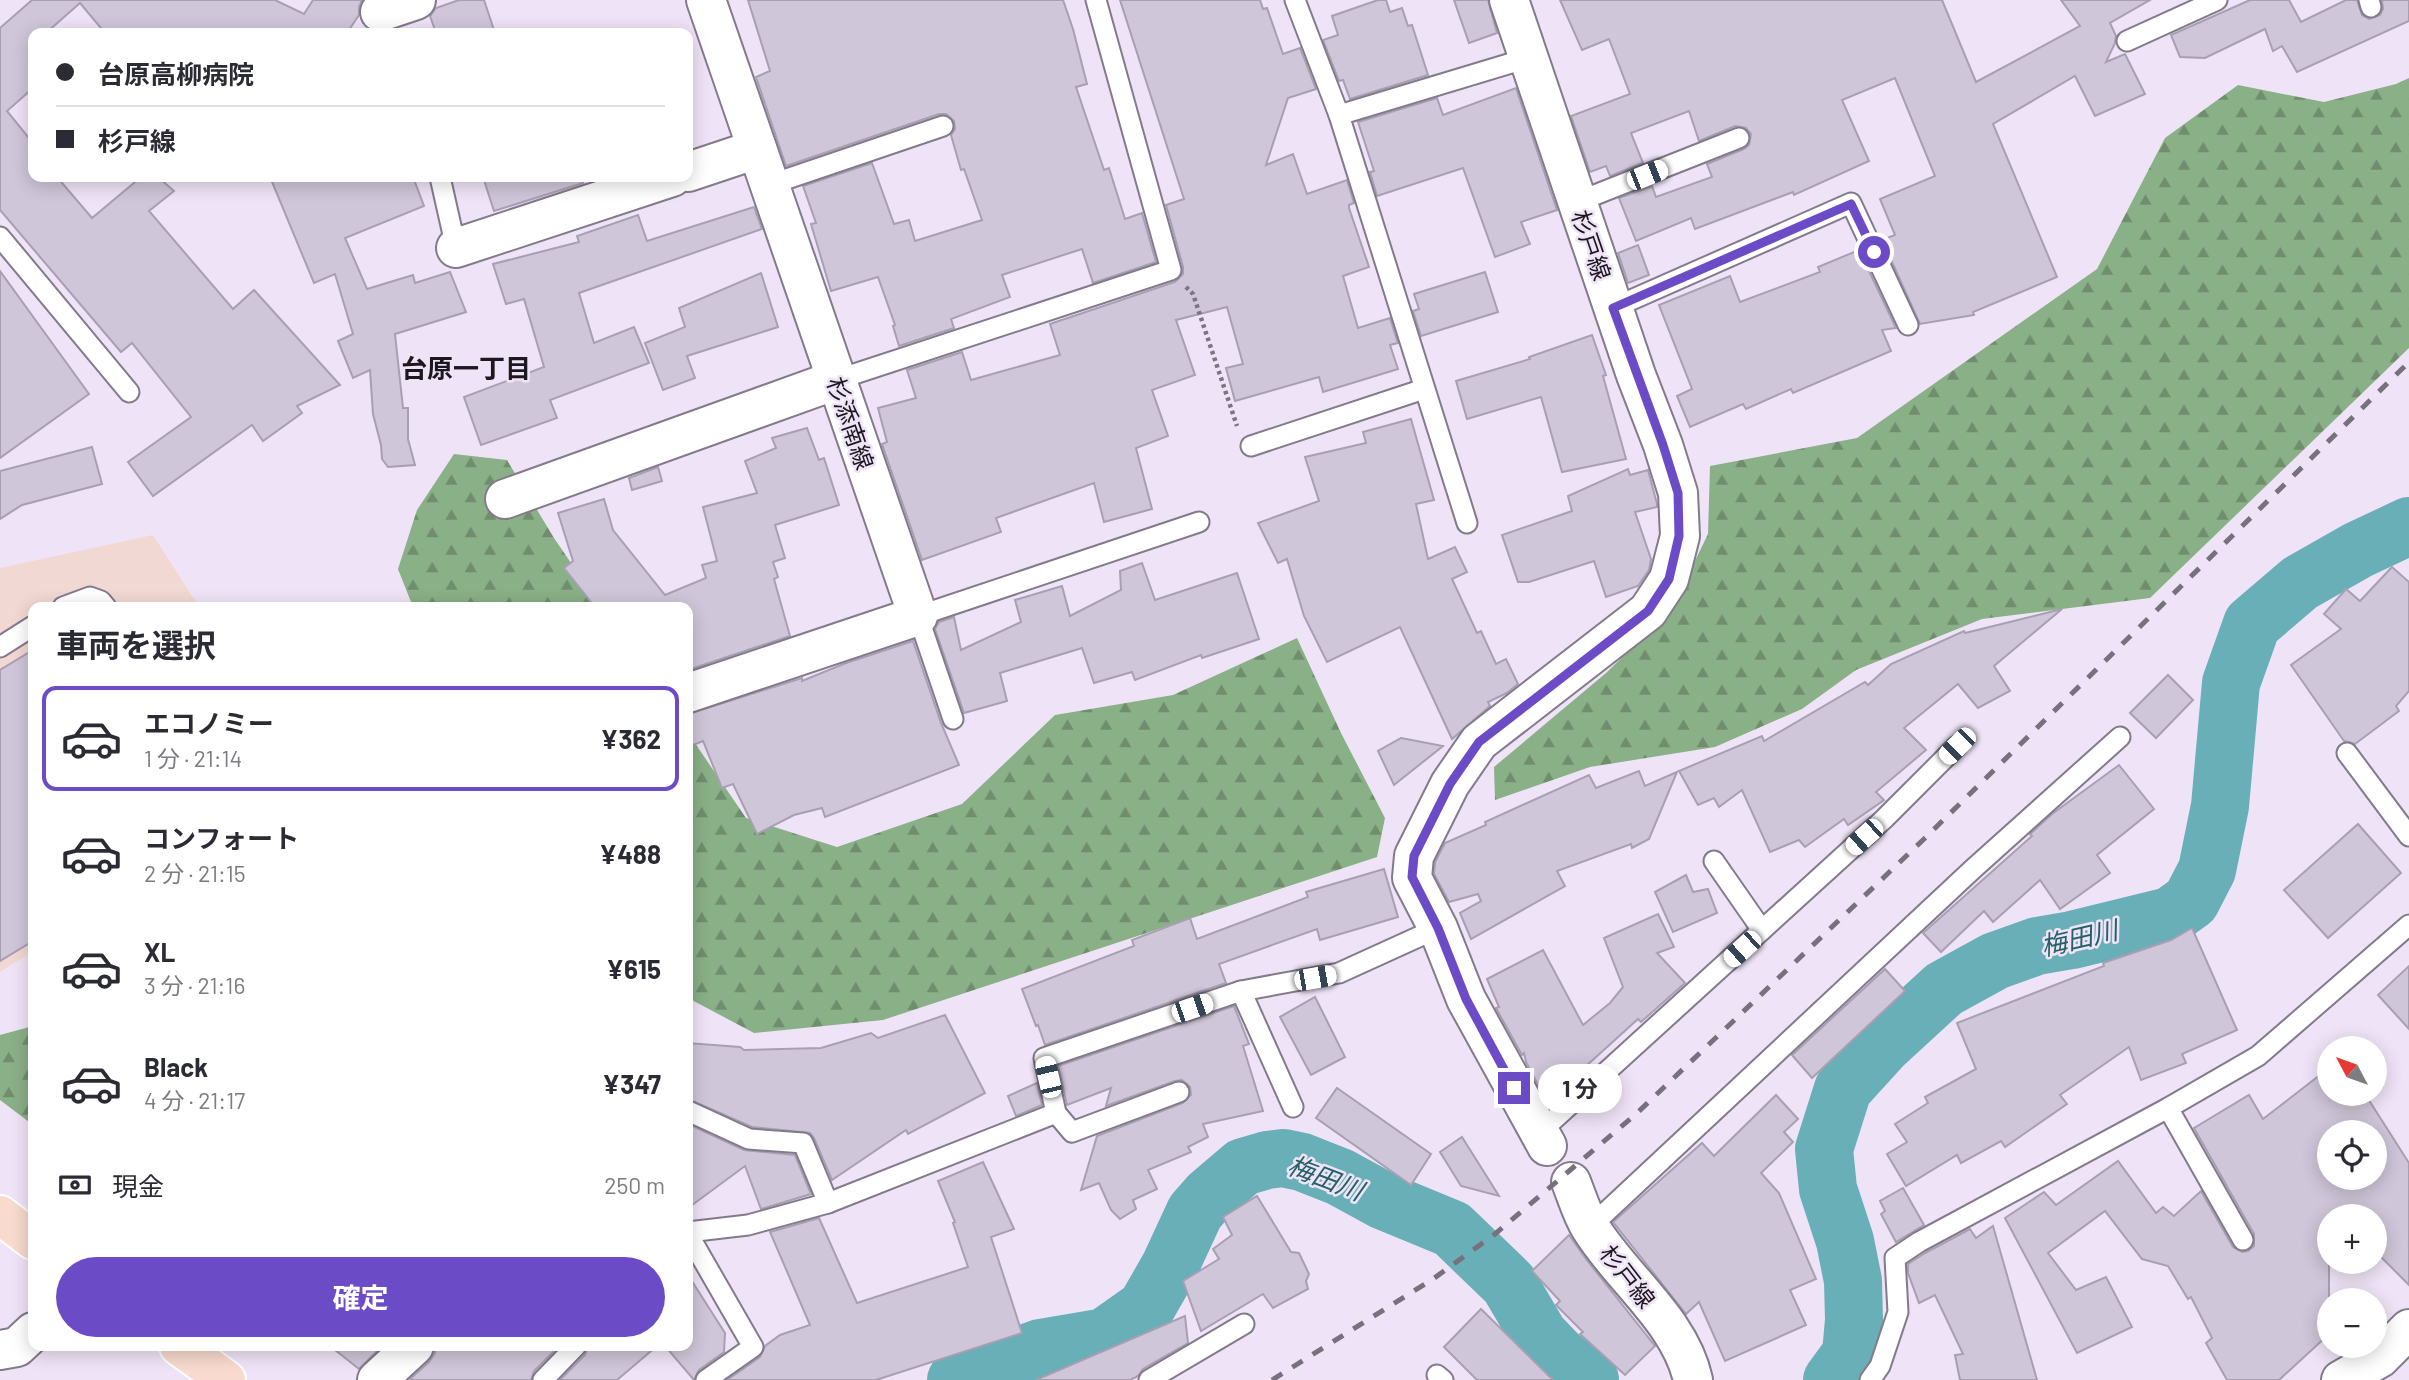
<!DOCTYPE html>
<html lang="ja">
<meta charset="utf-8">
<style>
body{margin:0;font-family:Barlow,"Noto Sans JP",sans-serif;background:#f7f7f7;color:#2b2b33;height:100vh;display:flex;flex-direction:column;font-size:26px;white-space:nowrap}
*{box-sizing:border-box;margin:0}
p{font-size:23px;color:#7c7c81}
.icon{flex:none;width:38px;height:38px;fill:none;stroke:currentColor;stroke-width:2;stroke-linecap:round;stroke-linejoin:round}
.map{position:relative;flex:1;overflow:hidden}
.drawer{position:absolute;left:28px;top:602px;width:665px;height:749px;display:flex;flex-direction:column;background:#fff;border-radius:14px;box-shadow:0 4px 18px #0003}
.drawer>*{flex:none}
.hud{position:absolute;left:28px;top:28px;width:665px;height:154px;border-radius:14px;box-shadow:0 4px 18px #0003;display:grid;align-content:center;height:154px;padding:0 28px;background:#fff}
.needle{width:46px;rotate:311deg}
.controls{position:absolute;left:2317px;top:1036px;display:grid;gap:14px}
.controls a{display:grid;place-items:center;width:70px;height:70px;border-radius:50%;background:#fff;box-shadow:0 4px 18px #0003;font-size:35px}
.end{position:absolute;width:32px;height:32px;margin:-16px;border:9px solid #6c4cc6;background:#fff;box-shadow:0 0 0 4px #fff}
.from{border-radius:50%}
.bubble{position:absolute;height:49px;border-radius:24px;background:#fff;box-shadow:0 4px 18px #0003;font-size:23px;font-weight:700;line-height:49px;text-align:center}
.car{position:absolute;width:21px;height:42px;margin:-21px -10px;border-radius:9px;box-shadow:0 0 5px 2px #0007;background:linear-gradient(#fff 24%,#345 0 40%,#fff 0 76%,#345 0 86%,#fff 0)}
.hud b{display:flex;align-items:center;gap:24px;height:66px;font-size:26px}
.hud b+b{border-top:2px solid #e1e1e2}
.hud i{width:18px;height:18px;background:#2b2b33}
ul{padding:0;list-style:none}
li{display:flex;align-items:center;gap:21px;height:105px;margin:0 14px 10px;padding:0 14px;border:4px solid transparent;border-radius:14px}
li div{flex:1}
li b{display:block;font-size:26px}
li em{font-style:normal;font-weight:700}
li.selected{border-color:#6c4cc6}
li>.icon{width:63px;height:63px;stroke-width:1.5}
h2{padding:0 28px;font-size:32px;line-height:84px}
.pay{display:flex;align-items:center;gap:18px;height:77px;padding:0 28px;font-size:26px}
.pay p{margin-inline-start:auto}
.button{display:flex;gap:14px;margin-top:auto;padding:14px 28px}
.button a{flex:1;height:80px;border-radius:42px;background:#6c4cc6;color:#fff;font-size:28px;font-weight:700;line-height:80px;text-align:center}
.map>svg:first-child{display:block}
.commercial{fill:#f2d8d3}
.forest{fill:url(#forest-firs)}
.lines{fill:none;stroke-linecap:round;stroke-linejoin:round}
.river{stroke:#68afb7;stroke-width:58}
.building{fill:#cfc6d9;stroke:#a89fb2;stroke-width:2;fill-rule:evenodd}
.service-casing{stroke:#837a8b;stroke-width:23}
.minor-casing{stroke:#837a8b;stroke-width:42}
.primary-casing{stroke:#fff;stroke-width:42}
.path{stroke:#7c7581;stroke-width:4.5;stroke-dasharray:3.5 3.5;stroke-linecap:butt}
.service{stroke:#fff;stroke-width:19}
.minor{stroke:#fff;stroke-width:38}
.primary{stroke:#f8dace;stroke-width:38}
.rail{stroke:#77717d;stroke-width:5;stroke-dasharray:12 12;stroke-linecap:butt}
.route{stroke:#6c4cc6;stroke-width:9}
.labels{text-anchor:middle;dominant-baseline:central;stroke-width:5;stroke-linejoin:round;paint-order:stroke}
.street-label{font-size:24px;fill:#1b181e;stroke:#efe4f7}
.neighbourhood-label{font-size:26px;font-weight:bold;fill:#1b181e;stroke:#efe4f7}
.water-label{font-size:26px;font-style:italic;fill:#256167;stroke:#efe4f7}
</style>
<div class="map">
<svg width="2409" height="1380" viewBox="0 0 2409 1380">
<defs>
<pattern id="forest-firs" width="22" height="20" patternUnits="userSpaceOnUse" patternTransform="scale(1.75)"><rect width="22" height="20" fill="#8ab087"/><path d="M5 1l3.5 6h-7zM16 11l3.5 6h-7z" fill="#708e6e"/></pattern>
</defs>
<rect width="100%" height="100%" fill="#efe4f7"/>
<!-- commercial -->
<polygon class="commercial" points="153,535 199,607 33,607 33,951 0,972 0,568"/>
<!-- forest -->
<g class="forest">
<polygon points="2409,78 2409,348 2150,598 1982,619 1856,670 1802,709 1715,747 1590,767 1495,800 1494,767 1606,673 1671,610 1708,534 1710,466 1857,438 2097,269 2165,138 2238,85 2324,102 2396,84"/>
<polygon points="454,454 507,460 554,538 601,607 413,607 398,569 417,510"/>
<polygon points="1297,638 1341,733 1385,818 1377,857 883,1020 754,1033 688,998 688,733 746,818 837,847 962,804 1055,715 1173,695"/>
<polygon points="33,1026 33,1125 0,1100 0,1035"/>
</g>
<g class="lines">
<!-- river -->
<g class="river">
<polyline points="956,1380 1040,1348 1105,1337 1146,1308 1170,1266 1195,1212 1209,1196 1243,1167 1267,1160 1283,1158 1302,1162 1340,1177 1384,1201 1452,1229 1509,1284 1539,1335 1559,1356 1590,1380"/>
<polyline points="1832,1380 1851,1354 1854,1320 1853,1281 1845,1241 1828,1189 1824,1149 1843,1089 1884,1044 1944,989 1995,961 2037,946 2072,940 2170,916 2191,901 2207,870 2220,806 2231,683 2252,624 2300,583 2358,550 2409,526"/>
</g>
</g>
<!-- building -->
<g class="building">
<polygon points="32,0 275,0 304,14 313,0 362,0 359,7 359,15 347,33 105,33 80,3 46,33 33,33 33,88 7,111 33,143 33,177 57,177 92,218 141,177 158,177 174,191 149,211 233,309 254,290 340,385 297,406 302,413 263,441 252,425 153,496 128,462 191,417 132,343 121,352 0,210 0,28"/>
<polygon points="459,0 484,0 495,33 436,33 430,16 436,8"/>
<polygon points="748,0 1063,0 1073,29 1087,84 1076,87 1104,170 1109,168 1125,219 1142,213 1156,262 1093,283 1082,249 1002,275 1010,297 951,319 954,328 899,346 893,326 895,325 878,277 831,291 811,224 816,223 803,186 872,163 894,224 909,220 915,241 982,220 964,169 961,170 951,135 955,129 954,121 946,114 939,114 786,166 756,77 770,71"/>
<polygon points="1120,0 1260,0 1263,9 1267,8 1283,54 1300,48 1316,89 1288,98 1266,165 1293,154 1307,194 1347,180 1354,203 1349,205 1349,208 1369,267 1343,276 1358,328 1390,318 1398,343 1390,345 1398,369 1323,392 1319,377 1235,401 1226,368 1243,364 1227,307 1176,320 1195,375 1152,390 1168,436 1136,448 1152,509 1104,522 1094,483 996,518 1001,532 922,560 882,444 887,442 878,408 916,398 907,370 962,352 971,380 1060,355 1050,324 1175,282 1183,274 1183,267 1166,205 1184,199"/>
<polygon points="1378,0 1386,0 1390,12 1402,8 1408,26 1412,25 1428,75 1350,99 1343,80 1339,81 1323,40 1338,35 1332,16"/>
<polygon points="1454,0 1488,0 1497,33 1469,43"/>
<polygon points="1560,0 1942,0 1976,82 2080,26 2061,0 2150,0 2110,23 2116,36 2115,43 2106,62 2125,54 2145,94 2095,116 2075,76 1993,124 2057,277 1973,312 1974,315 1920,324 1882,240 1895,235 1880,199 1935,176 1895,78 1842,100 1869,161 1794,195 1793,192 1695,229 1691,218 1636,241 1619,198 1652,186 1656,197 1712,177 1707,164 1744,149 1749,145 1751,134 1746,128 1735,126 1699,141 1689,111 1631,133 1643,163 1610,176 1606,166 1590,172 1571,116 1630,94 1609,39 1582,50"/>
<polygon points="2250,0 2289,0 2301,22 2346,0 2357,0 2362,15 2369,19 2380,15 2383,9 2382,0 2409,0 2409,21 2297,72 2282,46 2273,51 2265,29 2205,58 2180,57 2171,35"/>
<polygon points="1516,88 1557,210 1521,222 1530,244 1495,257 1463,168 1377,196 1370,172 1374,171 1358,122 1437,98 1443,115"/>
<polygon points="270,177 413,177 424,206 345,238 367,289 413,275 415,283 450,272 466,312 395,334 403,408 408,408 408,439 415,465 388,467 382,459 381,445 373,414 370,370 353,378 338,341 353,334 335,274 314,283"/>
<polygon points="483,177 583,177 583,183 494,211"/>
<polygon points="754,207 762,229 579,293 594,343 634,327 649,363 550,400 557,418 481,445 464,397 544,367 524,299 506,304 493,264 579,242 577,236 638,215 647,241"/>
<polygon points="1638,245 1649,275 1628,283 1618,253"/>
<polygon points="1859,250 1896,328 1882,330 1891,351 1793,393 1791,389 1746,409 1743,404 1690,427 1677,396 1692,389 1659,305 1730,276 1740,302 1820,272 1818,267"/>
<polygon points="0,271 89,394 0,458"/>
<polygon points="1485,272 1498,312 1421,336 1413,311 1419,309 1414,294"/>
<polygon points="761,273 778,327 687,356 695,378 663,390 645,343 685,327 679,308"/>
<polygon points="1592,335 1606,375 1603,376 1626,459 1562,472 1541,397 1467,419 1456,381 1530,359 1529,357"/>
<polygon points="1411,419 1434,500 1416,504 1428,559 1455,547 1467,572 1452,579 1477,633 1481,631 1496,664 1506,659 1518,684 1507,693 1488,702 1490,706 1452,739 1400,627 1327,662 1304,616 1287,559 1278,563 1258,523 1319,501 1305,457 1366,443 1363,432"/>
<polygon points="807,428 819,460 824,458 839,505 775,525 785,558 773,562 778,577 774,579 790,636 688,670 688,607 595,607 564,568 573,561 558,513 604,499 613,530 665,595 706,578 702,565 717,561 703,507 757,493 745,461 776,448 772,438"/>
<polygon points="92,447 102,484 22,505 0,519 0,471"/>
<polygon points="658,467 662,481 632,490 629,478"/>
<polygon points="1628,469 1630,475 1648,470 1657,504 1657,507 1635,512 1651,559 1649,570 1638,586 1606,597 1594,561 1529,582 1518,582 1502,535 1572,511 1568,496"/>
<polygon points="1142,563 1155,600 1237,573 1259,639 1202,658 1201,655 1135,680 1132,672 1094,683 1082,648 1000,673 1007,701 964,713 935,629 939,622 954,617 961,650 1021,622 1015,600 1062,586 1070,616 1121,590 1120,571"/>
<polygon points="2392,567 2409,582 2409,691 2396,706 2399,711 2355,744 2344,741 2291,665 2341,629 2324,614 2346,589 2360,601"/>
<polygon points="2062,609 1994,666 2010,691 1978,708 1958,684 1904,728 1926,750 1876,792 1884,800 1848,825 1844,819 1805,847 1799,840 1770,852 1742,790 1719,807 1714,798 1698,805 1679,771 1762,736 1764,741 1865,682 1868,685 1891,664 1964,631 1965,633"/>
<polygon points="913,641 941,723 959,765 825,817 822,808 794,815 757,834 733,784 722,788 703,741 688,747 688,714 802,678 802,681 846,663"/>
<polygon points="33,650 33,941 0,961 0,670"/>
<polygon points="2168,675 2193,700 2156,738 2130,713"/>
<polygon points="1401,738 1443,746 1394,785 1378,751"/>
<polygon points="2119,765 2154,809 2097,855 2110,873 2060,909 2040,880 1993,922 1984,911 1941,952 1923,933 2032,836 2030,834 2052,814"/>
<polygon points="1639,771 1645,786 1677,772 1649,839 1632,848 1631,844 1557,871 1565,886 1471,939 1460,913 1481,901 1478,894 1449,902 1434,874 1435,862 1445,843 1486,825 1485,822 1589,775 1596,788"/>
<polygon points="2358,824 2401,873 2328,938 2284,890"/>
<polygon points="1384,869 1398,917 1320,940 1317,929 1219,964 1226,983 1045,1045 1038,1025 1036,1026 1022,989 1134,946 1132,940 1190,918 1197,939 1308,897 1306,892"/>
<polygon points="1686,875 1693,892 1708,889 1717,913 1673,932 1655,892"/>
<polygon points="1658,914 1674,947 1657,953 1685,983 1641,1022 1638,1019 1574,1077 1576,1082 1563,1093 1546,1100 1526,1062 1524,1053 1522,1055 1496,1008 1499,1007 1487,979 1543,950 1583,1025 1610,1003 1623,987 1604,938"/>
<polygon points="2192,928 2237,1030 2182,1054 2186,1063 2141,1080 2129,1047 2060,1095 2067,1104 2005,1147 2001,1141 1961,1163 1957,1155 1906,1186 1887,1154 1907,1142 1895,1124 1928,1103 1925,1097 1976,1069 1957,1023 2104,966 2103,963 2171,940"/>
<polygon points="2409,966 2409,1029 2378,995"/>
<polygon points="1885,969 1905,991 1812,1078 1792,1055"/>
<polygon points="1315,997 1345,1057 1311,1075 1280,1017"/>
<polygon points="1234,1006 1249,1044 1243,1046 1263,1111 1203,1124 1208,1137 1188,1147 1191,1152 1148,1170 1157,1189 1133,1200 1136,1209 1120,1219 1111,1210 1099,1183 1081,1190 1097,1136 1183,1103 1191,1095 1190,1087 1182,1080 1175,1081 1106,1106 1111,1088 1067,1105 1058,1066"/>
<polygon points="945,1015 985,1093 908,1134 906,1130 832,1180 814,1138 810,1133 752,1127 688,1099 688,1043 740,1047 744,1050 821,1048 871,1033 878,1038"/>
<path d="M2329,1068V1094H2365L2409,1163V1285L2375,1251V1216H2329V1334L2279,1380H2227L2206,1343L2212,1338L2191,1297L2188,1299L2168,1266L2142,1259L2105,1211L2048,1253L2076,1290L2106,1277L2132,1327L2077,1353L2005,1218L2044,1192L2056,1205L2118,1161L2156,1213L2163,1207L2174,1216L2201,1191L2233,1247L2242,1252L2248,1251L2254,1246V1234L2194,1128L2249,1095L2263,1119ZM2329,1132H2375V1178H2329Z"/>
<polygon points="1037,1083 1042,1105 1016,1116 1008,1096"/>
<polygon points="1337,1088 1431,1154 1411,1185 1316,1118"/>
<polygon points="1776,1095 1798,1119 1784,1132 1793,1142 1761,1173 1779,1193 1816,1279 1790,1290 1806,1325 1725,1361 1699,1302 1686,1314 1613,1222 1702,1143 1714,1156"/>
<polygon points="688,1124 744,1150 795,1155 811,1194 761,1209 745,1166 688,1208"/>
<polygon points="1462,1137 1499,1196 1461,1186 1440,1152"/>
<polygon points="983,1162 1014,1229 991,1237 1022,1333 876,1380 727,1380 760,1357 765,1346 780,1335 810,1325 770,1232 819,1218 857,1303 968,1267 953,1223 955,1222 938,1181"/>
<polygon points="1903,1188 1924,1225 1896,1242 1881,1214 1885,1211 1880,1201"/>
<polygon points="1257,1196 1291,1252 1299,1253 1309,1274 1306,1281 1308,1289 1273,1308 1263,1294 1201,1331 1183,1281 1219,1259 1213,1249 1232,1235 1223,1217"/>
<polygon points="1993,1226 2037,1380 1960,1380 1955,1355 1963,1354 1935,1295 1919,1303 1908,1273 1908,1264 1925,1253 1970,1229 1976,1238"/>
<polygon points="1569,1235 1586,1259 1655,1346 1625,1375 1580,1334 1583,1332 1556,1305 1560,1301 1532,1271"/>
<polygon points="688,1275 725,1333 724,1352 699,1370 694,1380 665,1346 688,1346"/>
<polygon points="1481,1309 1553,1380 1477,1380 1444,1347"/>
<polygon points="1185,1316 1188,1343 1143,1369 1138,1376 1130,1380 1036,1380"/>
<polygon points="330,1346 382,1346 359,1369"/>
<polygon points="435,1346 559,1346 534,1371 531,1380 409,1380 429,1362 435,1353"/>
<polygon points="588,1346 657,1346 617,1380 560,1380 585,1355"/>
</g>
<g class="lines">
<defs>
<g id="service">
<polyline points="1295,0 1339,115 1467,523"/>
<polyline points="2369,0 2371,7"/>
<polyline points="2127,41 2217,0"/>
<polyline points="1339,115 1528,58"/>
<polyline points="440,177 456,248"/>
<polyline points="769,185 943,126"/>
<polyline points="1577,202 1739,138"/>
<polyline points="0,237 129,392"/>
<polyline points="1613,308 1851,203 1908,325"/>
<polyline points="836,380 1171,270 1096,0"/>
<polyline points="1251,446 1424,389"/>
<polyline points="63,607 90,597 101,601 106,607"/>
<polyline points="0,647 33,626"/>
<polyline points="953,719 918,616 1199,522"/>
<polyline points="2347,753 2409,836"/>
<polyline points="1714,861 1762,930"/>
<polyline points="1241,991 1293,1107"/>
<polyline points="2168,1108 2243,1240"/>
<polyline points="688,1111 749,1139 803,1143 828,1203"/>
<polyline points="1056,1113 1072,1132 1179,1092"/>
<polyline points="1539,1133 1884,819 1957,746"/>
<polyline points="1590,1227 1973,869 2120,737"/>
<polyline points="688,1232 748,1225 828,1203 1056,1113 1044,1058 1241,991 1339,973 1438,928"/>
<polyline points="688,1234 753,1347 706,1380"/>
<polyline points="1437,1375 1443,1380"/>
<polyline points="543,1380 576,1346"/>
<polyline points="1149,1380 1244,1324"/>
<polyline points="1870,1380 1880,1366 1898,1312 1895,1258 1919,1242 2168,1108 2258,1056 2409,925"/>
</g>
<g id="minor">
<polyline points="1509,0 1636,375 1663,445 1678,493 1680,536 1669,579 1648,611 1479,742 1450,784 1414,856 1412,878 1438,928 1466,999 1547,1146"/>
<polyline points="380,12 416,0"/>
<polyline points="688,172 757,149"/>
<polyline points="456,248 672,177"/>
<polyline points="505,499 836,380"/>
<polyline points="688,693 918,616 706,0"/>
<path d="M1571,1182C1577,1197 1582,1214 1590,1227C1621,1278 1680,1320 1693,1380"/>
<polyline points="0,1350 17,1347 33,1332"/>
<polyline points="377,1380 414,1346"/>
<polyline points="2341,1380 2380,1358 2409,1329"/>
</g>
<g id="primary">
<polyline points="0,1215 33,1240"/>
<polyline points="179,1346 226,1380"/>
</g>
</defs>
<!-- service casing -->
<use href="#service" class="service-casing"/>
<!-- minor casing -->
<use href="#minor" class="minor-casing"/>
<!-- primary casing -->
<use href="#primary" class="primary-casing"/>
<!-- path -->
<polyline class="path" points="1186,287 1193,294 1237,426"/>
<!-- service -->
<use href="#service" class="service"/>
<!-- minor -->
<use href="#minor" class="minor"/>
<!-- primary -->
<use href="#primary" class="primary"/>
<!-- rail -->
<polyline class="rail" points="1272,1380 1433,1279 1495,1234 1636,1114 1924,839 2409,362"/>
</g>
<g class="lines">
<!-- route -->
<polyline class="route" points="1514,1088 1466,999 1438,928 1412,877 1414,856 1450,784 1479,742 1648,611 1669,579 1679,536 1678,493 1663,445 1613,308 1851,204 1874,252"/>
</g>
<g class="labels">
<!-- street labels -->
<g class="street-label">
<text transform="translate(1592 245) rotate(71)">杉戸線</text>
<text transform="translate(851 423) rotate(71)">杉添南線</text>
<text transform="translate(1628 1276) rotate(52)">杉戸線</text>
</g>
<!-- neighbourhood labels -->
<g class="neighbourhood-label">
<text x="466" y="367">台原一丁目</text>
</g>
<!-- water labels -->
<g class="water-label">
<text transform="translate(2079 937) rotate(-13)">梅田川</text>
<text transform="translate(1326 1177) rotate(21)">梅田川</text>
</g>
</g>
</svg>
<div class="controls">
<a><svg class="needle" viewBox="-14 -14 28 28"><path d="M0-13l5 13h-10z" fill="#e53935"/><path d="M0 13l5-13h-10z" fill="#7c7c81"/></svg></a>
<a><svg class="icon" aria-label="locate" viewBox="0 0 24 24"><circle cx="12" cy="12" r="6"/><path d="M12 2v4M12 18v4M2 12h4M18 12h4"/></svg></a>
<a>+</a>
<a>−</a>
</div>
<i class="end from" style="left:1874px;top:252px"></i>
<i class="end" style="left:1514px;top:1088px"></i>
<div class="bubble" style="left:1538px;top:1064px;width:84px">1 分</div>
<i class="car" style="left:1647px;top:175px;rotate:68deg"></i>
<i class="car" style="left:1957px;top:746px;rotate:225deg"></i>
<i class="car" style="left:1864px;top:837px;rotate:228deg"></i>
<i class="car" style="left:1742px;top:949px;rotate:228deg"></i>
<i class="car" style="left:1315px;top:978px;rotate:80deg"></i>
<i class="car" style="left:1192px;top:1008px;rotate:71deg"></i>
<i class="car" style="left:1048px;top:1077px;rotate:347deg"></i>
<div class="hud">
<b><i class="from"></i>台原高柳病院</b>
<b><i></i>杉戸線</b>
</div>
<section class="drawer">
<h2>車両を選択</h2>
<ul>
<li class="selected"><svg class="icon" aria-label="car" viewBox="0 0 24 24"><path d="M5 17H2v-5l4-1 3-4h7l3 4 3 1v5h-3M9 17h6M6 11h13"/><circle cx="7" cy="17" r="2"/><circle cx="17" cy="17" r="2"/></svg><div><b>エコノミー</b><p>1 分 · 21:14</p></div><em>¥362</em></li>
<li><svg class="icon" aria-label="car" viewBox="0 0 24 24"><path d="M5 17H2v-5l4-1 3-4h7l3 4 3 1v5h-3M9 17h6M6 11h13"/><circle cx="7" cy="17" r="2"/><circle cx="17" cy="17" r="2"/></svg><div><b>コンフォート</b><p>2 分 · 21:15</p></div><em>¥488</em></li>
<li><svg class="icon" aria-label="car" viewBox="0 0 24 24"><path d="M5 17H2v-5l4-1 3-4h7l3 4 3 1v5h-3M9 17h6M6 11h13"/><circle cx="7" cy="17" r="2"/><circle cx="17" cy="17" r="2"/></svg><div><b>XL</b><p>3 分 · 21:16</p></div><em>¥615</em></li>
<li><svg class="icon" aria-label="car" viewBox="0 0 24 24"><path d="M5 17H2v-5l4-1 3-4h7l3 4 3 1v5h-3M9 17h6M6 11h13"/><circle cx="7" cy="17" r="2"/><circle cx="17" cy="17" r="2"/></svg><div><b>Black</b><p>4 分 · 21:17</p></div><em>¥347</em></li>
</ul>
<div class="pay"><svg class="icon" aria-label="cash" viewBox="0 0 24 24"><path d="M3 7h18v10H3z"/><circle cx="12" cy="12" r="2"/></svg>現金<p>250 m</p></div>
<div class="button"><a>確定</a></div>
</section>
</div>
